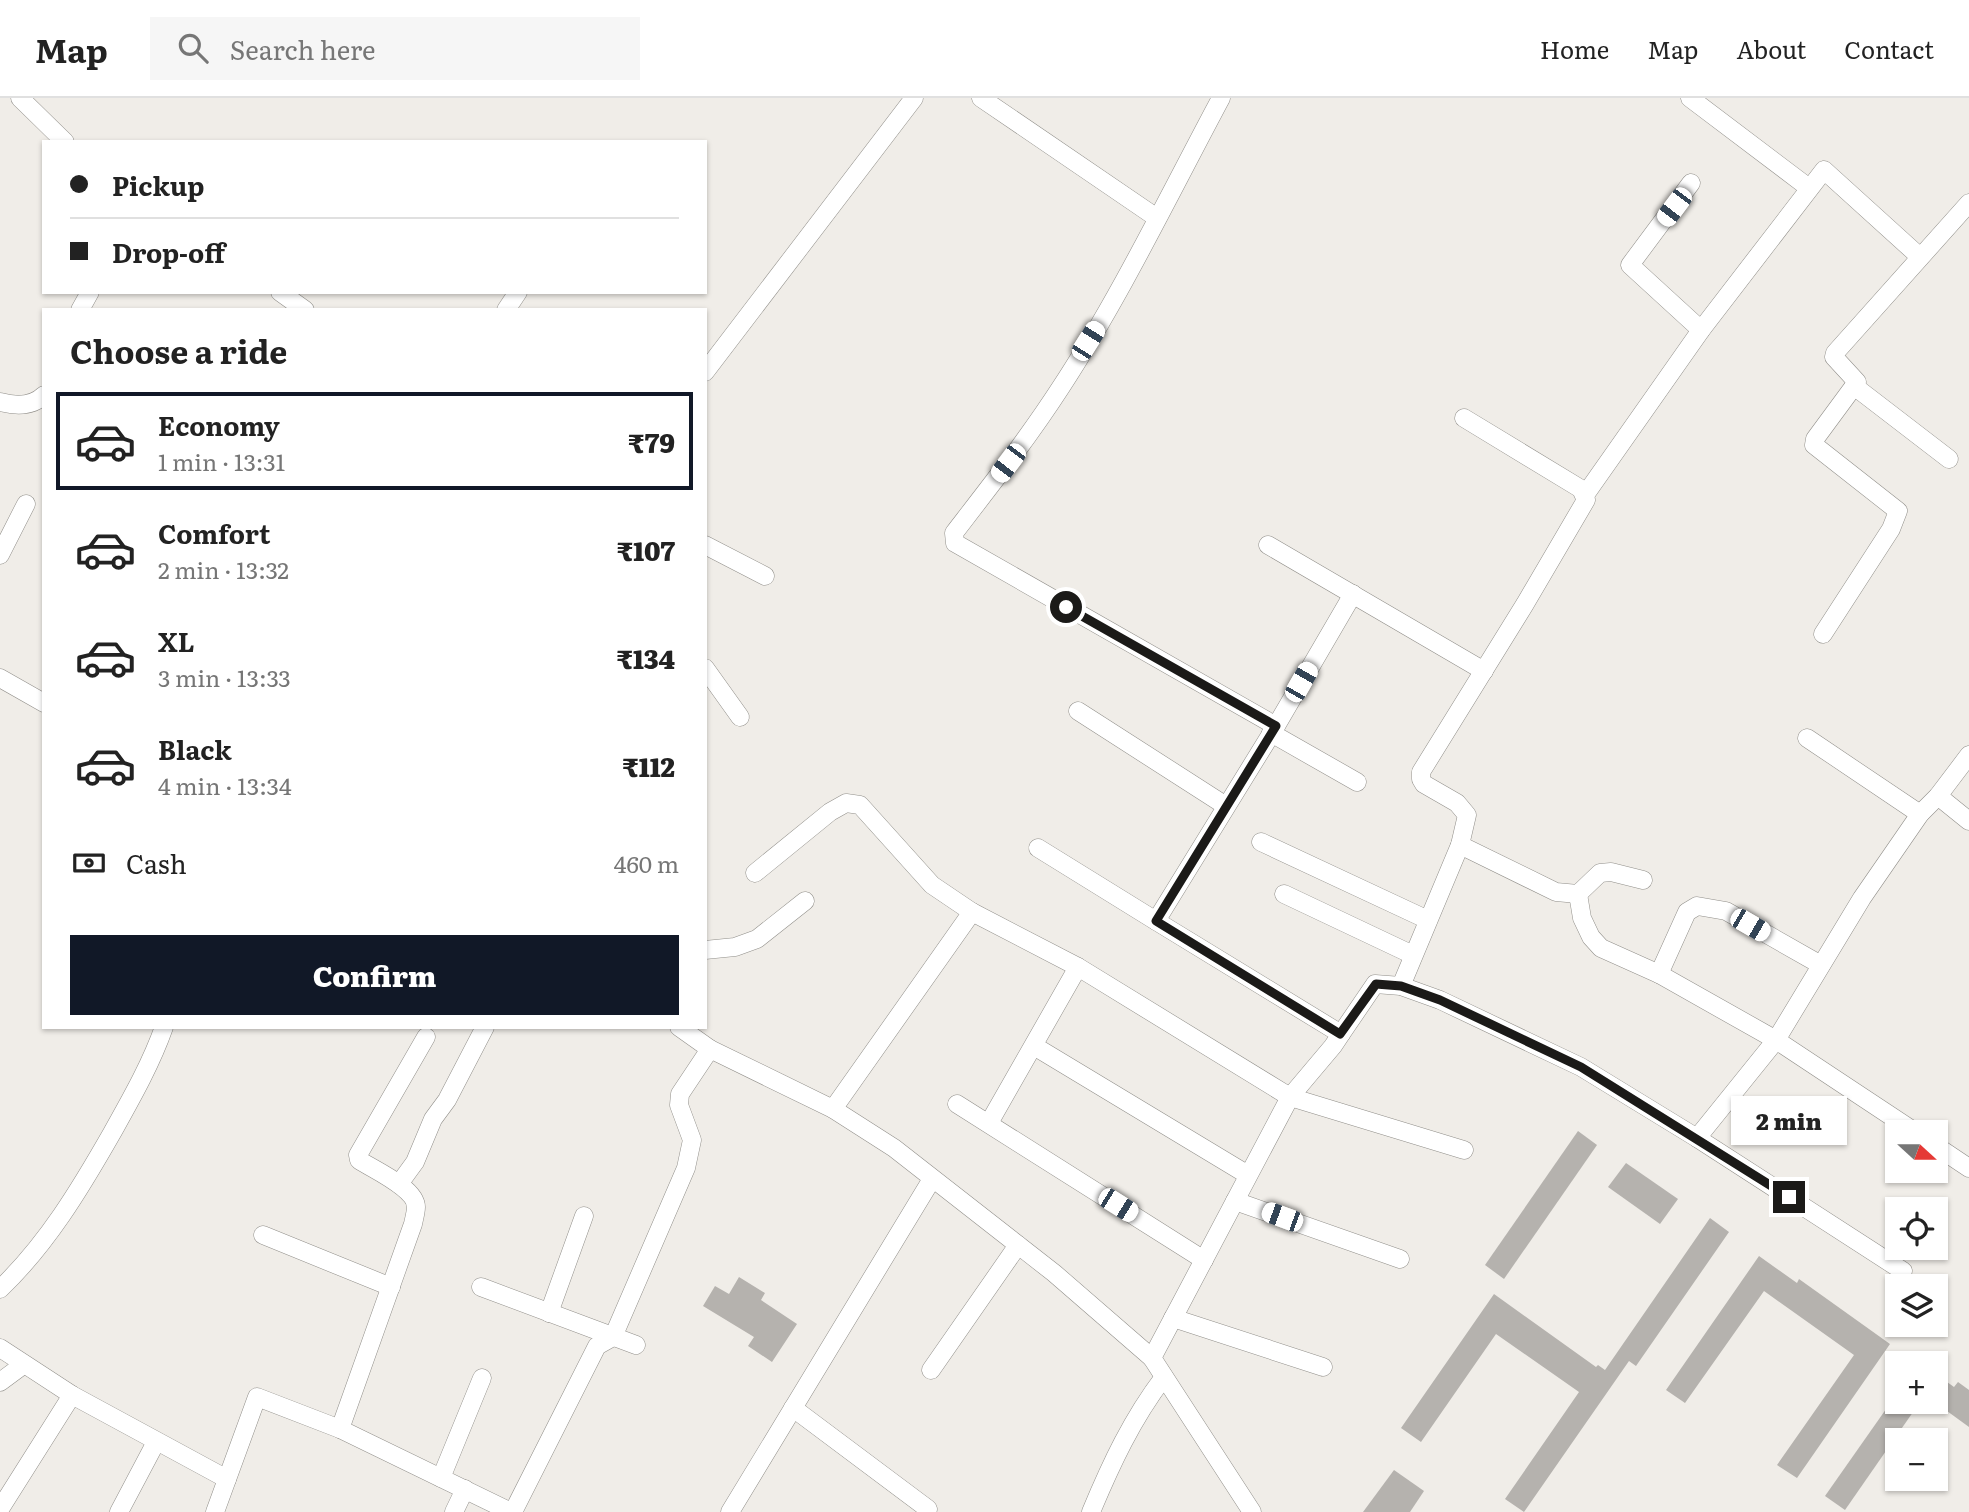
<!DOCTYPE html>
<meta charset="utf-8">
<style>
body{margin:0;font-family:Literata,serif;background:#f6f6f6;color:#222;height:100vh;display:flex;flex-direction:column;font-size:26px;white-space:nowrap}
*{box-sizing:border-box;margin:0}
p{font-size:23px;color:#767676}
.icon{flex:none;width:38px;height:38px;fill:none;stroke:currentColor;stroke-width:2;stroke-linecap:round;stroke-linejoin:round}
.map{position:relative;flex:1;overflow:hidden}
.drawer{position:absolute;left:42px;top:210px;width:665px;height:721px;display:flex;flex-direction:column;background:#fff;border-radius:0px;box-shadow:0 2px 5px #0004}
.drawer>*{flex:none}
.hud{position:absolute;left:42px;top:42px;width:665px;height:154px;border-radius:0px;box-shadow:0 2px 5px #0004;display:grid;align-content:center;height:154px;padding:0 28px;background:#fff}
.needle{width:46px;rotate:111deg}
.controls{position:absolute;left:1885px;top:1022px;display:grid;gap:14px}
.controls a{display:grid;place-items:center;width:63px;height:63px;border-radius:0px;background:#fff;box-shadow:0 2px 5px #0004;font-size:35px}
.end{position:absolute;width:32px;height:32px;margin:-16px;border:9px solid #1b1a18;background:#fff;box-shadow:0 0 0 4px #fff}
.from{border-radius:50%}
.bubble{position:absolute;height:49px;border-radius:0px;background:#fff;box-shadow:0 2px 5px #0004;font-size:23px;font-weight:800;line-height:49px;text-align:center}
.car{position:absolute;width:21px;height:42px;margin:-21px -10px;border-radius:9px;box-shadow:0 0 5px 2px #0007;background:linear-gradient(#fff 24%,#345 0 40%,#fff 0 76%,#345 0 86%,#fff 0)}
.hud b{display:flex;align-items:center;gap:24px;height:66px;font-size:26px}
.hud b+b{border-top:2px solid #e0e0e0}
.hud i{width:18px;height:18px;background:#222}
ul{padding:0;list-style:none}
li{display:flex;align-items:center;gap:21px;height:98px;margin:0 14px 10px;padding:0 14px;border:4px solid transparent;border-radius:0px}
li div{flex:1}
li b{display:block;font-size:26px}
li em{font-style:normal;font-weight:800}
li.selected{border-color:#111827}
li>.icon{width:63px;height:63px;stroke-width:1.5}
h2{padding:0 28px;font-size:32px;line-height:84px}
.pay{display:flex;align-items:center;gap:18px;height:77px;padding:0 28px;font-size:26px}
.pay p{margin-inline-start:auto}
.action{display:flex;gap:14px;margin-top:auto;padding:14px 28px}
.action a{flex:1;height:80px;border-radius:0px;background:#111827;color:#fff;font-size:28px;font-weight:800;line-height:80px;text-align:center}
header{display:flex;align-items:center;gap:42px;box-sizing:border-box;height:98px;padding:0 35px;background:#fff;border-bottom:2px solid #e0e0e0}
header strong{font-size:33px}
nav{display:flex;gap:38px;margin-inline-start:auto;font-size:24px}
.search{width:490px;height:63px;background:#f6f6f6;display:flex;align-items:center;gap:18px;box-sizing:border-box;padding:0 24px;border-radius:0px;color:#767676;font-size:26px}
.map>svg:first-child{display:block}
.building{fill:#b5b2ae}
.lines{fill:none;stroke-linecap:round;stroke-linejoin:round}
.minor-casing{stroke:#918f8a;stroke-width:19}
.minor{stroke:#fff;stroke-width:18}
.route{stroke:#1b1a18;stroke-width:9}
</style>
<header>
<strong>Map</strong>
<div class="search"><svg class="icon" aria-label="search" viewBox="0 0 24 24"><circle cx="10" cy="10" r="6"/><path d="M15 15l6 6"/></svg>Search here</div>
<nav><a>Home</a><a>Map</a><a>About</a><a>Contact</a></nav>
</header>
<div class="map">
<svg width="1969" height="1414" viewBox="0 0 1969 1414">
<rect width="100%" height="100%" fill="#f0ede8"/>
<!-- building -->
<g class="building">
<polygon points="1578,1033 1597,1047 1504,1181 1485,1167"/>
<polygon points="1626,1065 1678,1101 1660,1126 1608,1089"/>
<polygon points="1710,1120 1729,1134 1636,1268 1629,1263 1524,1414 1505,1401 1579,1294 1496,1236 1421,1344 1401,1330 1494,1196 1596,1269 1598,1267 1605,1272"/>
<polygon points="1759,1158 1797,1185 1799,1181 1890,1246 1797,1380 1777,1367 1854,1257 1764,1193 1685,1305 1666,1292"/>
<polygon points="739,1179 765,1195 761,1202 797,1226 772,1264 748,1248 754,1239 703,1208 715,1188 729,1196"/>
<polygon points="1936,1276 1954,1289 1958,1284 1969,1292 1969,1329 1936,1305"/>
<polygon points="1891,1304 1920,1304 1845,1412 1825,1398"/>
<polygon points="1394,1372 1424,1393 1410,1414 1363,1414"/>
</g>
<g class="lines">
<defs>
<g id="minor">
<polyline points="20,0 65,44"/>
<polyline points="981,0 1157,120"/>
<path d="M1221,0C1169,97 1121,197 1061,289C1028,340 991,387 954,435L955,445L1276,628L1156,823L1341,936L1333,948L1290,999L1152,1260L1252,1414"/>
<polyline points="1690,0 1809,90"/>
<polyline points="1691,85 1630,167 1701,232"/>
<polyline points="280,194 305,212"/>
<polyline points="80,212 90,194"/>
<polyline points="506,212 518,194"/>
<polyline points="705,274 914,0"/>
<polyline points="1854,288 1949,361"/>
<path d="M0,304C15,308 32,309 44,297"/>
<polyline points="1585,397 1701,232 1824,72 1920,159"/>
<polyline points="705,447 765,478"/>
<polyline points="1268,447 1484,573"/>
<polyline points="0,457 26,406"/>
<polyline points="1823,536 1891,431 1898,413 1814,347 1815,341 1857,284 1834,259 1835,255 1969,105"/>
<polyline points="705,570 740,619"/>
<polyline points="0,580 44,605"/>
<polyline points="1078,613 1226,708"/>
<polyline points="1276,628 1353,496"/>
<polyline points="1271,635 1357,684"/>
<polyline points="1807,640 1920,716"/>
<polyline points="1938,698 1969,723"/>
<polyline points="1261,744 1428,822"/>
<polyline points="1460,747 1556,794 1578,796 1600,775 1611,774 1643,782"/>
<polyline points="1038,750 1156,823"/>
<polyline points="755,775 830,714 846,705 860,707 932,787 972,814"/>
<polyline points="1284,796 1413,857"/>
<polyline points="1578,796 1582,820 1591,839 1601,850 1659,876 1776,942 1915,1034"/>
<polyline points="705,852 735,849 757,841 805,803"/>
<polyline points="1659,876 1687,814 1697,808 1726,813 1821,867"/>
<polyline points="1401,888 1460,747 1467,717 1457,705 1424,686 1421,681 1421,674 1525,506 1586,402 1581,391 1464,320"/>
<polyline points="679,929 710,951 833,1011 894,1050 1054,1175 1152,1260"/>
<polyline points="1341,936 1375,886 1401,888 1440,902 1581,969 1697,1040 1776,942 1862,800 1920,716 1938,698 1969,657"/>
<polyline points="1034,948 1248,1077"/>
<polyline points="957,1006 1204,1162"/>
<polyline points="833,1011 972,814 1078,869 1290,999 1464,1052"/>
<polyline points="989,1025 1078,869"/>
<polyline points="1697,1040 1903,1173"/>
<polyline points="1936,1048 1969,1070"/>
<polyline points="399,1086 415,1064 433,1021 447,1002 485,929"/>
<polyline points="1235,1103 1400,1161"/>
<polyline points="263,1137 391,1189"/>
<polyline points="481,1189 636,1247"/>
<path d="M0,1191C47,1146 80,1091 112,1035C131,1001 151,966 164,929"/>
<polyline points="549,1215 584,1118"/>
<polyline points="1173,1220 1323,1269"/>
<polyline points="0,1250 72,1297 227,1381"/>
<polyline points="931,1272 1018,1147"/>
<polyline points="0,1284 23,1267"/>
<polyline points="793,1310 928,1411"/>
<path d="M340,1331L413,1126C414,1121 416,1114 416,1109C416,1090 374,1072 359,1062L358,1057L426,939"/>
<polyline points="441,1380 482,1280"/>
<polyline points="0,1411 72,1297"/>
<polyline points="119,1414 156,1344"/>
<polyline points="215,1414 257,1299 340,1331 511,1414"/>
<polyline points="454,1414 465,1391"/>
<polyline points="513,1414 597,1248 613,1239 686,1070 692,1042 679,1007 680,996 710,951"/>
<polyline points="730,1414 932,1081"/>
<path d="M1091,1414C1111,1366 1132,1321 1164,1279"/>
</g>
</defs>
<!-- minor casing -->
<use href="#minor" class="minor-casing"/>
<!-- minor -->
<use href="#minor" class="minor"/>
</g>
<g class="lines">
<!-- route -->
<polyline class="route" points="1066,509 1276,628 1156,823 1340,936 1376,886 1401,888 1440,902 1581,969 1789,1099"/>
</g>
</svg>
<div class="controls">
<a><svg class="needle" viewBox="-14 -14 28 28"><path d="M0-13l5 13h-10z" fill="#e53935"/><path d="M0 13l5-13h-10z" fill="#767676"/></svg></a>
<a><svg class="icon" aria-label="locate" viewBox="0 0 24 24"><circle cx="12" cy="12" r="6"/><path d="M12 2v4M12 18v4M2 12h4M18 12h4"/></svg></a>
<a><svg class="icon" aria-label="layers" viewBox="0 0 24 24"><path d="M12 4l9 5-9 5-9-5zM3 14l9 5 9-5"/></svg></a>
<a>+</a>
<a>−</a>
</div>
<i class="end from" style="left:1066px;top:509px"></i>
<i class="end" style="left:1789px;top:1099px"></i>
<div class="bubble" style="left:1731px;top:998px;width:116px">2 min</div>
<i class="car" style="left:1674px;top:109px;rotate:217deg"></i>
<i class="car" style="left:1088px;top:243px;rotate:32deg"></i>
<i class="car" style="left:1008px;top:365px;rotate:217deg"></i>
<i class="car" style="left:1301px;top:584px;rotate:30deg"></i>
<i class="car" style="left:1750px;top:827px;rotate:120deg"></i>
<i class="car" style="left:1118px;top:1107px;rotate:122deg"></i>
<i class="car" style="left:1282px;top:1119px;rotate:290deg"></i>
<div class="hud">
<b><i class="from"></i>Pickup</b>
<b><i></i>Drop-off</b>
</div>
<section class="drawer">
<h2>Choose a ride</h2>
<ul>
<li class="selected"><svg class="icon" aria-label="car" viewBox="0 0 24 24"><path d="M5 17H2v-5l4-1 3-4h7l3 4 3 1v5h-3M9 17h6M6 11h13"/><circle cx="7" cy="17" r="2"/><circle cx="17" cy="17" r="2"/></svg><div><b>Economy</b><p>1 min · 13:31</p></div><em>₹79</em></li>
<li><svg class="icon" aria-label="car" viewBox="0 0 24 24"><path d="M5 17H2v-5l4-1 3-4h7l3 4 3 1v5h-3M9 17h6M6 11h13"/><circle cx="7" cy="17" r="2"/><circle cx="17" cy="17" r="2"/></svg><div><b>Comfort</b><p>2 min · 13:32</p></div><em>₹107</em></li>
<li><svg class="icon" aria-label="car" viewBox="0 0 24 24"><path d="M5 17H2v-5l4-1 3-4h7l3 4 3 1v5h-3M9 17h6M6 11h13"/><circle cx="7" cy="17" r="2"/><circle cx="17" cy="17" r="2"/></svg><div><b>XL</b><p>3 min · 13:33</p></div><em>₹134</em></li>
<li><svg class="icon" aria-label="car" viewBox="0 0 24 24"><path d="M5 17H2v-5l4-1 3-4h7l3 4 3 1v5h-3M9 17h6M6 11h13"/><circle cx="7" cy="17" r="2"/><circle cx="17" cy="17" r="2"/></svg><div><b>Black</b><p>4 min · 13:34</p></div><em>₹112</em></li>
</ul>
<div class="pay"><svg class="icon" aria-label="cash" viewBox="0 0 24 24"><path d="M3 7h18v10H3z"/><circle cx="12" cy="12" r="2"/></svg>Cash<p>460 m</p></div>
<div class="action"><a>Confirm</a></div>
</section>
</div>
